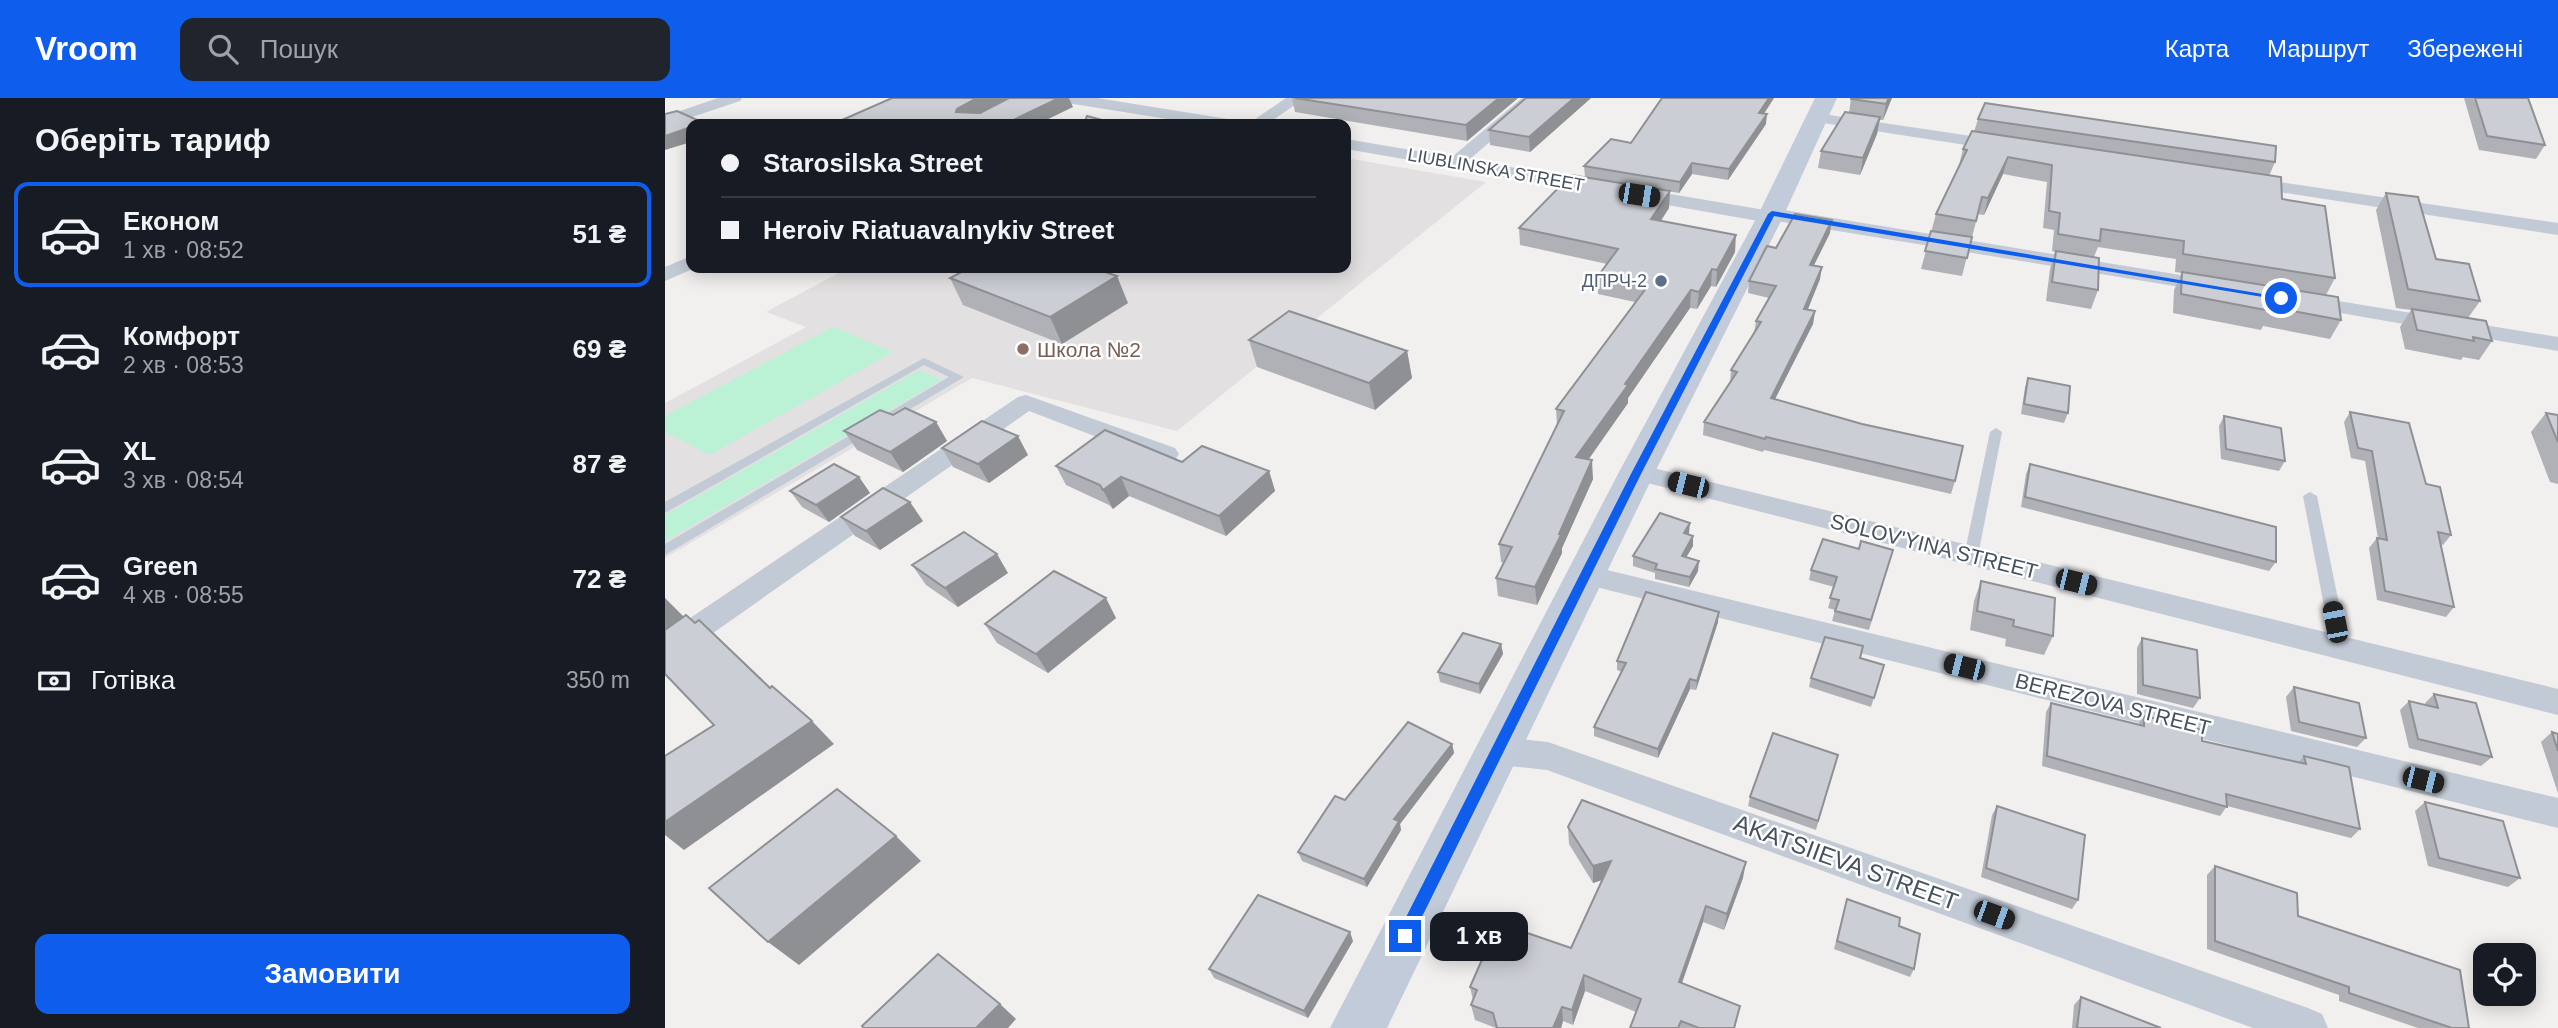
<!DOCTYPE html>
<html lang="uk">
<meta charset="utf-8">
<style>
body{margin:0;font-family:Arial,sans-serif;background:#20242c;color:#f1f3f6;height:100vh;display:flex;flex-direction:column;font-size:26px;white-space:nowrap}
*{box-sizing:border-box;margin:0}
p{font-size:23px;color:#9ea1a6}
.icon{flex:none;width:38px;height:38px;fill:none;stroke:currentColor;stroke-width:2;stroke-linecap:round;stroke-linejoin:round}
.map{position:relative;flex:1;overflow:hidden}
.sheet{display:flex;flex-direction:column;background:#171b24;width:665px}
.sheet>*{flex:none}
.top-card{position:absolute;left:21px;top:21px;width:665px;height:154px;border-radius:14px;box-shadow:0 4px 18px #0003;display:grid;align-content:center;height:154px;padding:0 35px;background:#171b24}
.tools{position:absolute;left:1808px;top:845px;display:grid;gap:14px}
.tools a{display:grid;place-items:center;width:63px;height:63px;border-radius:14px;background:#171b24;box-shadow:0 4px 18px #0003;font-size:35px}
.end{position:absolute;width:32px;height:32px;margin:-16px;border:9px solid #0f5ded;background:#fff;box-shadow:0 0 0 4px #fff}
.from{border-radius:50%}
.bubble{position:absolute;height:49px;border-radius:14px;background:#171b24;box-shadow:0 4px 18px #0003;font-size:23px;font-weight:600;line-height:49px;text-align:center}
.car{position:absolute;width:21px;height:42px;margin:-21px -10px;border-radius:9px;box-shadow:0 0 5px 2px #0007;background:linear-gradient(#222 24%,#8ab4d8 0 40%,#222 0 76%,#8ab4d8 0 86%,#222 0)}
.top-card b{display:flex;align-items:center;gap:24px;height:66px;font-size:26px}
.top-card b+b{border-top:2px solid #363941}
.top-card i{width:18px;height:18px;background:#f1f3f6}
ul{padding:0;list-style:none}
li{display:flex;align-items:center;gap:21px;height:105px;margin:0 14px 10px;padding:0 21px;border:4px solid transparent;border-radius:14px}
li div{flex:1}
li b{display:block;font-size:26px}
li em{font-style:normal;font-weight:600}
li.current{border-color:#0f5ded}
li>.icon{width:63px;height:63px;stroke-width:1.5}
h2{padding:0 35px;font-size:32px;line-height:84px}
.pay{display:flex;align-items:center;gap:18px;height:77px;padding:0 35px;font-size:26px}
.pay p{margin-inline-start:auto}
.primary-button{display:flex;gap:14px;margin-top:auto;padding:14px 35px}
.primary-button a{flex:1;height:80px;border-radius:14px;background:#0f5ded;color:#fff;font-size:28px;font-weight:600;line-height:80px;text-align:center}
header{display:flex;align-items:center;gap:42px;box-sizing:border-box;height:98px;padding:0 35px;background:#0f5ded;color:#fff}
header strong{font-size:33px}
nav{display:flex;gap:38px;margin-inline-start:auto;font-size:24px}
.search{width:490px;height:63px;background:#20242c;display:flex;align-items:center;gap:18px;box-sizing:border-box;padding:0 24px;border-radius:14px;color:#9ea1a6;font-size:26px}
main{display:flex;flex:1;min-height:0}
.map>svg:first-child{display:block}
.education{fill:#e3e0e1}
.green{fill:#bbf2d5}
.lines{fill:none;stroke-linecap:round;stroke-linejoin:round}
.lane{fill:#c2cad5;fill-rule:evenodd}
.street{fill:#c2cad5;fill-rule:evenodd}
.secondary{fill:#c1cbd9;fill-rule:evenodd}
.wall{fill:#afb1b6}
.shaded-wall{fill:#8e9094}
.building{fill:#cbced4;stroke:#8e9094;stroke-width:2}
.route{fill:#0f5ded}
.service-dot{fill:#5c6f8a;stroke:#fff;stroke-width:2.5}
.education-dot{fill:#8d6e63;stroke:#fff;stroke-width:2.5}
.labels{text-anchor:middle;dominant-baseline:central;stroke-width:5;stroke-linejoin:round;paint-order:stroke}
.far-street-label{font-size:18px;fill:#46515e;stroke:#fff}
.far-service-label{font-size:18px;fill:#4e5e75;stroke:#fff;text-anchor:end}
.education-label{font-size:21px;fill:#785e54;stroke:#fff;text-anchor:start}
.street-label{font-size:21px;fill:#46515e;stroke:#fff}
.near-street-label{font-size:24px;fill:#46515e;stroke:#fff}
</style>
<header>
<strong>Vroom</strong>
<div class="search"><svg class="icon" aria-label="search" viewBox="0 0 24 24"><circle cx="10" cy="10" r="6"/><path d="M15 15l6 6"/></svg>Пошук</div>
<nav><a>Карта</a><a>Маршрут</a><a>Збережені</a></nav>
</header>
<main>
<section class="sheet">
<h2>Оберіть тариф</h2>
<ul>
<li class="current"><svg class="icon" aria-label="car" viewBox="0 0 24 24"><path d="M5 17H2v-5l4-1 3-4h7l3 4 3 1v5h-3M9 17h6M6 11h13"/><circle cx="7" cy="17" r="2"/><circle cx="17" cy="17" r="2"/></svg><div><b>Економ</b><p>1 хв · 08:52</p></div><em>51 ₴</em></li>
<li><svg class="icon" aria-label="car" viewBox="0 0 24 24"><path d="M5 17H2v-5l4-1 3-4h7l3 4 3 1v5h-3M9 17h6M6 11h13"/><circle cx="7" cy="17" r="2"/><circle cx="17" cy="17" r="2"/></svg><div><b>Комфорт</b><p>2 хв · 08:53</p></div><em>69 ₴</em></li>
<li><svg class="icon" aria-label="car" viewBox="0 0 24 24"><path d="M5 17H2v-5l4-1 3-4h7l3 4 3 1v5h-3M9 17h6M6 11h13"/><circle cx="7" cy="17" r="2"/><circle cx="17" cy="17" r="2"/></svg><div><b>XL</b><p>3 хв · 08:54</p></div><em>87 ₴</em></li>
<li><svg class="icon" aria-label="car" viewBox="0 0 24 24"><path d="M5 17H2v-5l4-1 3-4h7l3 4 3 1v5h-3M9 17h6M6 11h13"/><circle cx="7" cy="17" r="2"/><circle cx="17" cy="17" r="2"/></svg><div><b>Green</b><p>4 хв · 08:55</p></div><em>72 ₴</em></li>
</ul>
<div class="pay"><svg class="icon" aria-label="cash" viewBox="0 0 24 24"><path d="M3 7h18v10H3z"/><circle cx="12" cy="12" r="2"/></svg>Готівка<p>350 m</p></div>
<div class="primary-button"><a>Замовити</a></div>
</section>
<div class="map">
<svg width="1893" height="930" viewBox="0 0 1893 930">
<rect width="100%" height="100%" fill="#f2efef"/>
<!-- education -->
<polygon class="education" points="681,60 821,84 512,333 307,280 0,460 0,305 141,229 101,214 183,170 681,170"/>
<!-- green -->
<g class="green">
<polygon points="168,229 228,254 45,357 0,334 0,318"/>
<polygon points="254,272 276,282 0,443 0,417"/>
</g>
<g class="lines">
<!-- lane -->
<g class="lane">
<polygon points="259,260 299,279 0,457 0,446 284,279 259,267 0,415 0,404"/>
<polygon points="1331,330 1337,334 1313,458 1306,463 1299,458 1325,334"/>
<polygon points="1645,394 1652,398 1683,550 1680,554 1670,554 1667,550 1638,398"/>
</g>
<!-- street -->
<g class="street">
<polygon points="53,0 77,0 75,3 0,28 0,18"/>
<polygon points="394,0 432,0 563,21 571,26 534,26 402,5"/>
<polygon points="621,0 640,0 602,26 583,26"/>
<polygon points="857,0 875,0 804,62 1100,112 1107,110 1552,183 1559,185 1562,189 1559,193 1552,195 1112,123 1105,125 681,51 681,41 787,59"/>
<polygon points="1151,15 1340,43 1349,48 1340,53 1145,23 1143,20"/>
<polygon points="1581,79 1893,125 1893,137 1575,88 1572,84 1575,80"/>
<polygon points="26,158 26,170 30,170 0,183 0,169"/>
<polygon points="1637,197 1893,239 1893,253 1630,207 1626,203 1630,199"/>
<polygon points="361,297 510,350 514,356 510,362 501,364 492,362 364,313 11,561 0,565 0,537 353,299"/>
<polygon points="972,366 1893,591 1893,617 963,380 959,374 963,368"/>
<polygon points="921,467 1893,700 1893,730 911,484 907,477 911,470"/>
<polygon points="834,639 883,644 1643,910 1657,916 1663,930 1588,930 882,672 834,667 822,663 818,653 822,643"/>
</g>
<!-- secondary -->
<polygon class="secondary" points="1150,0 1172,0 1118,119 990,374 722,930 665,930 954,374 1092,119"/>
</g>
<!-- wall -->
<g class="wall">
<polygon points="627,0 853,0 802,43 630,14"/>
<polygon points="926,0 865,54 825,47 824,32"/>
<polygon points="1109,0 1099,15 1101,26 1063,82 1027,76 1014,95 920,79 919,68 966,45"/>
<polygon points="1186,0 1227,0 1218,22 1215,22 1212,36 1195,77 1153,70 1156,53 1184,15"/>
<polygon points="1799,0 1863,0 1880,47 1871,61 1814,52"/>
<polygon points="1313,21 1610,64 1604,78 1617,101 1670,180 1661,197 1676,222 1665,241 1598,228 1596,232 1508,215 1509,192 1517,175 1510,174 1511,161 1433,149 1429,159 1433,192 1426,211 1381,203 1385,171 1390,154 1387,153 1389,132 1378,130 1382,84 1338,76 1319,117 1313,116 1297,178 1256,171 1271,116 1294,67 1298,51 1309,34"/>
<polygon points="1721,95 1771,161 1815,203 1803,220 1827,243 1814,262 1798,259 1796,262 1740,251 1735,229 1746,212 1731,210 1711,112"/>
<polygon points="1004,110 996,123 1070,154 1051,189 1046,188 1032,211 1025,210 963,300 963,305 923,361 928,381 897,450 897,455 872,507 833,498 831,480 839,465 836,464 834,446 892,328 891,311 970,204 933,196 933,178 942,166 855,147 854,130"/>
<polygon points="1165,135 1149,167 1155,181 1143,211 1150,213 1148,226 1110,301 1290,383 1286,396 1099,352 1098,354 1038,337 1039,324 1065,285 1066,272 1089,235 1091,223 1104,200 1083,195 1084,183 1111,150"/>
<polygon points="285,180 463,205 397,246 298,207"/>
<polygon points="584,242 742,253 747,280 710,312 592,269"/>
<polygon points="1363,280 1403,315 1399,325 1356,316 1360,289"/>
<polygon points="1685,314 1761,386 1786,437 1778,447 1776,446 1789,509 1781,519 1712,502 1704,450 1712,440 1713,440 1700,363 1686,360 1679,324"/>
<polygon points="1881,315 1893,317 1893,386 1885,384 1866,334"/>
<polygon points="228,317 271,324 282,343 238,374 192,352 179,333"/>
<polygon points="1559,318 1620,363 1614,373 1556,361 1554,328"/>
<polygon points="277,350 363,357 324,385 288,369"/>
<polygon points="517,364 604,373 610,393 561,438 464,398 448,411 444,407 401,387 391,368"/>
<polygon points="1365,366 1611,464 1604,473 1356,409 1361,376"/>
<polygon points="194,379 205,395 164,424 137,409 125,393"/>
<polygon points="176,419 258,423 215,452 190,438"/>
<polygon points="1024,435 1023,436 1028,438 1028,448 1021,459 1033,473 1024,489 990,481 990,475 968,468 968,458"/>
<polygon points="1194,451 1228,452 1204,532 1167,523 1170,512 1163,510 1169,489 1144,482 1146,472"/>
<polygon points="247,467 343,475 293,509 261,487"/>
<polygon points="1316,483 1388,538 1379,557 1340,548 1341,541 1305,532 1309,503"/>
<polygon points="451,520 383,575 332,545 320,526"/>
<polygon points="1053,524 1031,592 1025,591 993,660 929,638 929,629 957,574 952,572 952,563"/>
<polygon points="1477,540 1535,600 1528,610 1472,596 1472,550"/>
<polygon points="836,546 838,556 815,596 775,584 773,574"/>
<polygon points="1195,560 1219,567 1206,609 1144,589 1146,580"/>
<polygon points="1629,589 1701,640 1692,649 1626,633 1621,599"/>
<polygon points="1769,596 1827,659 1816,668 1744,650 1735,612 1744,603 1761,607 1760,605"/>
<polygon points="1386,605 1473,627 1479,618 1537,643 1633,665 1639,658 1695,731 1686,740 1562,708 1555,718 1377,668 1381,614"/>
<polygon points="1887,634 1893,636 1893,695 1876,644"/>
<polygon points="787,646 789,655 735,726 736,732 702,789 637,763 633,754 680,702"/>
<polygon points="1173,657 1151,732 1083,708 1085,699"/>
<polygon points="1760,704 1855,780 1843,789 1763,768 1750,713"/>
<polygon points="1332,708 1413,802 1407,811 1316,779 1327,717"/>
<polygon points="903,729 1078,780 1059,832 1038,824 1017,885 1075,908 1070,930 965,930 971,914 920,893 908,927 898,923 896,930 831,930 810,922 806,907 808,902 805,889 906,850 937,782 928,785 904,746"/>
<polygon points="1550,768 1633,818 1804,930 1753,930 1674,903 1674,897 1542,851 1542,777"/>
<polygon points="1182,801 1234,828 1249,871 1245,879 1169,851"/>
<polygon points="688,843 643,920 549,880 544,871"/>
<polygon points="1416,899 1496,930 1407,930 1409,907"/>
</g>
<!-- shaded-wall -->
<g class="shaded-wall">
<polygon points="312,0 343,0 298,24 291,14 292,11"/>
<polygon points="394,0 404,0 408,9 373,26 340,26"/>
<polygon points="834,0 853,0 802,43 801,27"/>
<polygon points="909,0 926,0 865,54 864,39"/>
<polygon points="1104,0 1109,0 1093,25 1094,15"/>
<polygon points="1224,0 1227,0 1226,2 1218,22 1221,6"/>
<polygon points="1102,16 1101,26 1063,82 1064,71"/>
<polygon points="1215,19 1212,36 1195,77 1198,60"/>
<polygon points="26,29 26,44 0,52 0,38"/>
<polygon points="1343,59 1338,76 1319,117 1323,100"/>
<polygon points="1027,65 1027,76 1014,95 1015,84"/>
<polygon points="1005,93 1004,110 985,138 986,121"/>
<polygon points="1167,122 1165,135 1143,179 1145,167"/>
<polygon points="1071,137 1070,154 1051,189 1052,172"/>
<polygon points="1157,169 1155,181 1138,223 1139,211"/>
<polygon points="1047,171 1046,188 1032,211 1034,194"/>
<polygon points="452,178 463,205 397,246 385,219"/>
<polygon points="1026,192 1025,210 963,300 963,305 912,378 911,359 960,286"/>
<polygon points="1150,213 1148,226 1104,313 1106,300"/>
<polygon points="742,253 747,280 710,312 704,285"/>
<polygon points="271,324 282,343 238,374 225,354"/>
<polygon points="353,338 363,357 324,385 313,366"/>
<polygon points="927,362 928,381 897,450 897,455 872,507 870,489"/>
<polygon points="604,373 610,393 561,438 554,418"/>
<polygon points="194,379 205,395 164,424 151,407"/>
<polygon points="456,379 464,398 448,411 438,392"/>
<polygon points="245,404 258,423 215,452 201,433"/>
<polygon points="1025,425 1024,435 1018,445 1019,435"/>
<polygon points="1028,438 1028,448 1016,468 1017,458"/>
<polygon points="332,456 343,475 293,509 280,490"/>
<polygon points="1034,463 1033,473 1024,489 1025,479"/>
<polygon points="0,500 20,520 0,535"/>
<polygon points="441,500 451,520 383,575 371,556"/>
<polygon points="1054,514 1053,524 1031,592 1032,583"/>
<polygon points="836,546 838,556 815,596 814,586"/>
<polygon points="1025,581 1025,591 993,660 993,651"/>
<polygon points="147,623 169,646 19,752 0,737 0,724"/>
<polygon points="787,646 789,655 735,726 736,732 702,789 699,781 729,721"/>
<polygon points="231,738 256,763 134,867 103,844"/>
<polygon points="946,763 946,779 928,785 928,768"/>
<polygon points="1081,764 1078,780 1059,832 1062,816"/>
<polygon points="1041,808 1038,824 1012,899 1014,884"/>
<polygon points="685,834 688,843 643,920 639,913"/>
<polygon points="919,877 920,893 908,927 907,912"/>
<polygon points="335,906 351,921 343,930 311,930"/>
<polygon points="897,909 898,923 896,930 888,930"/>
</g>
<!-- building -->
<g class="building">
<polygon points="227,0 312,0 292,11 291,14 315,15 344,0 394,0 340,26 168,26"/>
<polygon points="630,0 834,0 801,27"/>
<polygon points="861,0 909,0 864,39 824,32"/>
<polygon points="997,0 1104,0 1094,15 1102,16 1064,71 1027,65 1015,84 919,68 946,41 966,45"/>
<polygon points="1186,0 1224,0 1221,6 1186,1"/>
<polygon points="1810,0 1863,0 1880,47 1822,38"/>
<polygon points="1320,5 1611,48 1610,64 1313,21"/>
<polygon points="12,13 39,25 35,26 26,26 26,29 0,38 0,16"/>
<polygon points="1180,14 1215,19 1198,60 1156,53"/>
<polygon points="422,18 452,26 419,26"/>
<polygon points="1307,33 1616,79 1617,101 1660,108 1670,180 1518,156 1519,143 1436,131 1435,143 1393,136 1395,115 1384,113 1387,67 1343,59 1323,100 1317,99 1311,123 1271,116 1302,52 1298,51"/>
<polygon points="906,77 1005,93 986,121 1071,137 1052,172 1047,171 1034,194 1026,192 960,286 963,287 911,359 927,362 894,436 896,437 870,489 831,480 847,449 834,446 899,313 891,311 982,189 933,178 953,151 854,130"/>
<polygon points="1721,95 1753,99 1771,161 1804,166 1815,203 1743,191"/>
<polygon points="1130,116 1167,122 1145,167 1157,169 1139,211 1150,213 1106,300 1197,326 1298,348 1290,383 1101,339 1100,341 1039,324 1072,274 1066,272 1096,224 1091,223 1111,188 1084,183 1102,148 1111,150"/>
<polygon points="1266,133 1307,139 1302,160 1260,153"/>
<polygon points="1391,153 1434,160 1433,192 1387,184"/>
<polygon points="304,170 428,170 452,178 385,219 285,180"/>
<polygon points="1517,174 1673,199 1676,222 1606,209 1606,213 1516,196"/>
<polygon points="1747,211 1821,223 1827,243 1808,239 1809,243 1752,232"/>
<polygon points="624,213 742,253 704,285 584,242"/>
<polygon points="1363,280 1405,288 1403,315 1359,306"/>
<polygon points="240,310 271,324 225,354 179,333 215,312 228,317"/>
<polygon points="1685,314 1744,325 1761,386 1775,389 1786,437 1773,434 1789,509 1720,493 1712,440 1722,442 1707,353 1693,350"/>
<polygon points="1881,315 1893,317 1893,344"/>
<polygon points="1559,318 1616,330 1620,363 1561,351"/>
<polygon points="317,323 353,338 313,366 277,350"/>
<polygon points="440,332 517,364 537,348 604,373 554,418 456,379 438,392 435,387 391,368"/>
<polygon points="169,366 194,379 151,407 125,393"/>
<polygon points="1365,366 1611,429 1611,464 1360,399"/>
<polygon points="218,390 245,404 201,433 176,419"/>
<polygon points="995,415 1025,425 1019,435 1028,438 1017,458 1034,463 1025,479 990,471 992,466 968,458"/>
<polygon points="299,434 332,456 280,490 247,467"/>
<polygon points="1158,441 1194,451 1196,443 1228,452 1206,522 1170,513 1174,502 1165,500 1172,479 1146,472"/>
<polygon points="389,473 441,500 371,556 320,526"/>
<polygon points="1316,483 1390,500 1388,538 1348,528 1349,522 1312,513"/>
<polygon points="981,494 1054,514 1032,583 1025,581 993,651 929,629 961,565 952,563"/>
<polygon points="21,517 30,525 34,522 105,590 107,588 147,623 0,724 0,658 49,627 0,576 0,532"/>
<polygon points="798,535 836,546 814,586 773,574"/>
<polygon points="1160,539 1198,548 1195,560 1219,567 1209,600 1146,580"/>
<polygon points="1477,540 1532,552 1535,600 1478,587"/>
<polygon points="1629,589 1694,605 1701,640 1634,624"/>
<polygon points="1769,596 1811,605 1827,659 1753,641 1744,603 1773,610"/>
<polygon points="1386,605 1479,628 1479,618 1537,632 1537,643 1641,666 1639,658 1684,669 1695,731 1561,696 1562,709 1382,658"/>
<polygon points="743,624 787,646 729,721 734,723 699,781 633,754 670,698 680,702"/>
<polygon points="1887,634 1893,636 1893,653"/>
<polygon points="1108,635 1173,657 1153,723 1085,699"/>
<polygon points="172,691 231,738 103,844 44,790"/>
<polygon points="917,702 1081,764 1062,816 1041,808 1014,884 1075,908 1069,930 1034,930 1016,923 1013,930 965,930 976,901 919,877 907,912 897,909 888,930 832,930 828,915 806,907 812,892 805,889 833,825 906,850 946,763 928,768 903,729"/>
<polygon points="1760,704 1838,723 1855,780 1774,760"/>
<polygon points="1332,708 1420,737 1413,802 1321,770"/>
<polygon points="1550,768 1632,795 1633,818 1795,872 1804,930 1787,930 1684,895 1684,889 1550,843"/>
<polygon points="593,797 685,834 639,913 544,871"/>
<polygon points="1182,801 1235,820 1234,828 1255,836 1249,871 1172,843"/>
<polygon points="273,856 335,906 311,930 199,930 197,928"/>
<polygon points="1416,899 1496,930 1412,930"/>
</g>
<!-- route -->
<polygon class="route" points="1107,113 1621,200 1616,202 1109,118 977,374 745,843 740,845 734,843 732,838 734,833 967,374 1103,116"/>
<!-- markers -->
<circle class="service-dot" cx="996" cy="183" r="7"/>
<circle class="education-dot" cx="358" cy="251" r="7"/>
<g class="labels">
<!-- far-street labels -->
<g class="far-street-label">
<text transform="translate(831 72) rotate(10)">LIUBLINSKA STREET</text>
</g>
<!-- far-service labels -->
<g class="far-service-label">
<text x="982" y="183">ДПРЧ-2</text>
</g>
<!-- education labels -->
<g class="education-label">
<text x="372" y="251">Школа №2</text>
</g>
<!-- street labels -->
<g class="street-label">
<text transform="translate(1269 448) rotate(14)">SOLOV'YINA STREET</text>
<text transform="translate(1448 606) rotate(14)">BEREZOVA STREET</text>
</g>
<!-- near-street labels -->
<g class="near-street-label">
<text transform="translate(1181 764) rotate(20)">AKATSIIEVA STREET</text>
</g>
</g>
</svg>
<div class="tools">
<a><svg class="icon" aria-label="locate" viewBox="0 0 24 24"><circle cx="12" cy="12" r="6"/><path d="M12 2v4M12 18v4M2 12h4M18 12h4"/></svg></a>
</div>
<i class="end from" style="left:1616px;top:200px"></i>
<i class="end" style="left:740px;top:838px"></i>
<div class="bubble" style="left:765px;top:814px;width:98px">1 хв</div>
<i class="car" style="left:974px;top:97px;rotate:99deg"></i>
<i class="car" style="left:1023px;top:387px;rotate:284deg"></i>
<i class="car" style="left:1411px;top:484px;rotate:104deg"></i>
<i class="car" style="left:1670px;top:524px;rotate:349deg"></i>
<i class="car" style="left:1299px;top:569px;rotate:284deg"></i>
<i class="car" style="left:1758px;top:682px;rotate:104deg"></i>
<i class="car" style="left:1329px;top:817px;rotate:110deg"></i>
<div class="top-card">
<b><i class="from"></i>Starosilska Street</b>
<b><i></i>Heroiv Riatuavalnykiv Street</b>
</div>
</div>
</main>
